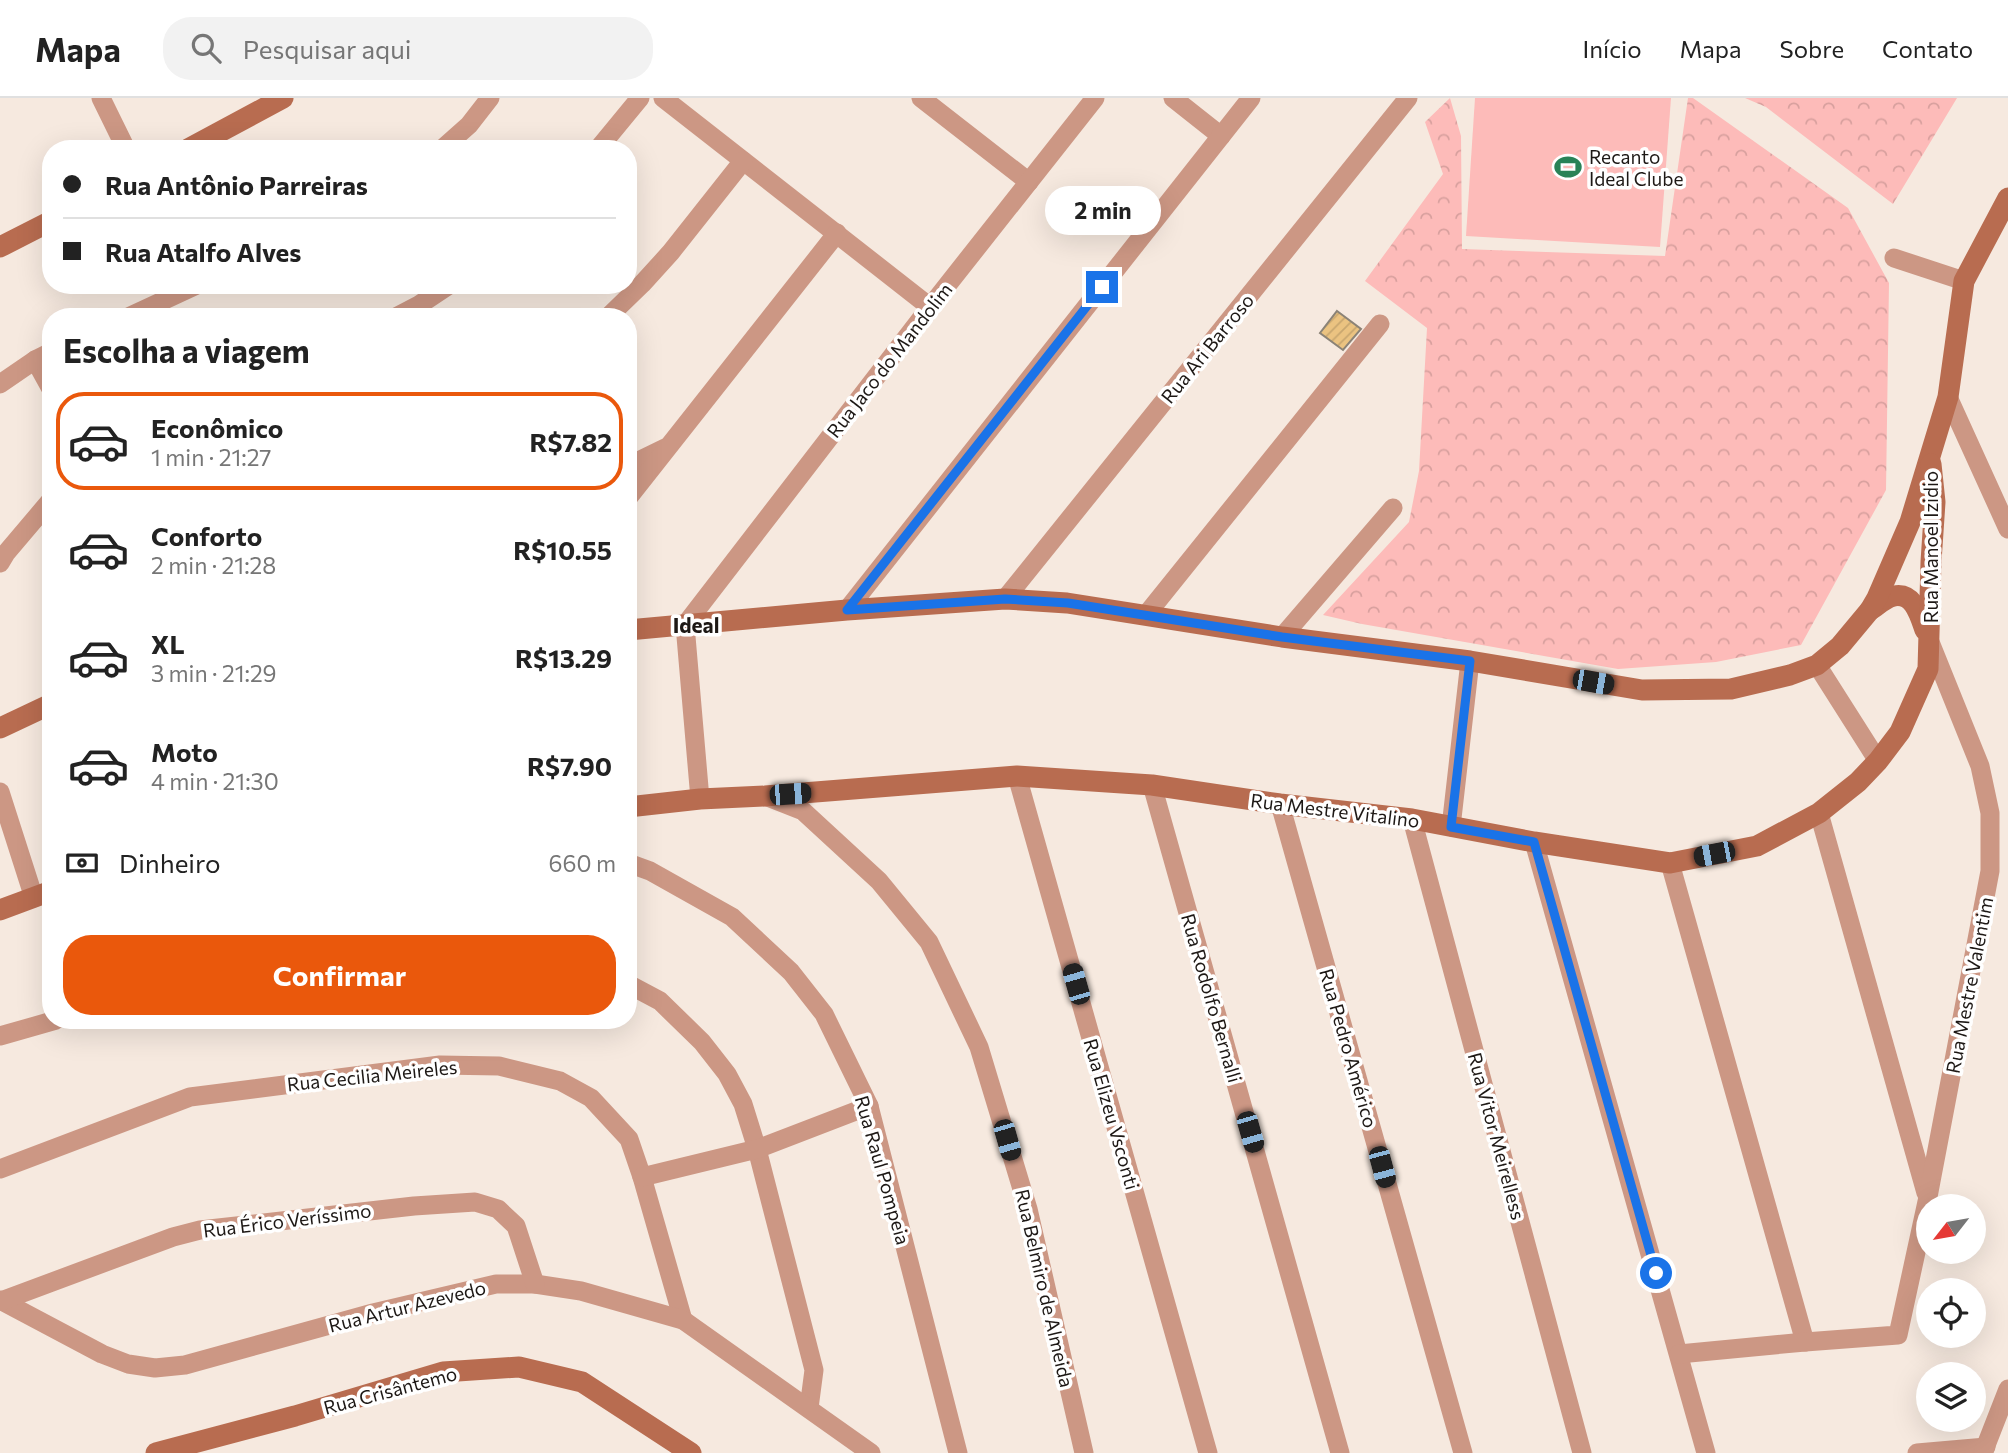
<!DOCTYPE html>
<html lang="pt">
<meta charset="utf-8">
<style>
body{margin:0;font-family:Commissioner,sans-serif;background:#f2f2f2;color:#222;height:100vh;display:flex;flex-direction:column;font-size:26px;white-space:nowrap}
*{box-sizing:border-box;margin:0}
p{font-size:23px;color:#767676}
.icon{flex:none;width:38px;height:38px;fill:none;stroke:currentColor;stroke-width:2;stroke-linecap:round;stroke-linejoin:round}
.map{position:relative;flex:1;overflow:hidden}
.drawer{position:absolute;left:42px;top:210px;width:595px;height:721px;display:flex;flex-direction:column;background:#fff;border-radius:28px;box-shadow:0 7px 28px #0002}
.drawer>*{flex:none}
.banner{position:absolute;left:42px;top:42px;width:595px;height:154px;border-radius:28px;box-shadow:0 7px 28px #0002;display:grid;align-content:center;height:154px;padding:0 21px;background:#fff}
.needle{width:46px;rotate:239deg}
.fabs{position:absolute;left:1916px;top:1096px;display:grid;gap:14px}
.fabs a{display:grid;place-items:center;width:70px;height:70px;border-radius:50%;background:#fff;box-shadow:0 7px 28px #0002;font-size:35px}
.end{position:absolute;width:32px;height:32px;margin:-16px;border:9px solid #1a73e8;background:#fff;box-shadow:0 0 0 4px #fff}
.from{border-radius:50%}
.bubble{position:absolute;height:49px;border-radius:24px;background:#fff;box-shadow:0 7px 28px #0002;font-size:23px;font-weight:700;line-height:49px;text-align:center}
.car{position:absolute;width:21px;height:42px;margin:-21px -10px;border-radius:9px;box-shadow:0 0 5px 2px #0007;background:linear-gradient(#222 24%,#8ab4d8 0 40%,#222 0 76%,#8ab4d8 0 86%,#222 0)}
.banner b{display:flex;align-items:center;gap:24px;height:66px;font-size:26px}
.banner b+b{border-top:2px solid #e0e0e0}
.banner i{width:18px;height:18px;background:#222}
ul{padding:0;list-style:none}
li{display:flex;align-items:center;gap:21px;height:98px;margin:0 14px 10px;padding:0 7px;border:4px solid transparent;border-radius:28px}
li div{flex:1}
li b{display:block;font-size:26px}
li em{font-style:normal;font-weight:700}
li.selected{border-color:#ea580c}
li>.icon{width:63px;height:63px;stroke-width:1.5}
h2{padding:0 21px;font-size:32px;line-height:84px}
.pay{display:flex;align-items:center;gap:18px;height:77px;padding:0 21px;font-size:26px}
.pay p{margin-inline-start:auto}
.action{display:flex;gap:14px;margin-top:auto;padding:14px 21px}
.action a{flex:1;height:80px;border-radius:28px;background:#ea580c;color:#fff;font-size:28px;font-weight:700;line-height:80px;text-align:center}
header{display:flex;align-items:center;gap:42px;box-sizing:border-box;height:98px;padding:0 35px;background:#fff;border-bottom:2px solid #e0e0e0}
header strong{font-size:33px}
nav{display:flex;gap:38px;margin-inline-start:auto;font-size:24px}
.search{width:490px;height:63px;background:#f2f2f2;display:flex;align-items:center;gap:18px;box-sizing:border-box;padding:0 24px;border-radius:28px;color:#767676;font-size:26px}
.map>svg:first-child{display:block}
.green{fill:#fdbbb9}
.forest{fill:url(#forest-crowns)}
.building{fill:url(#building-hatch);stroke:#8b8377;stroke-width:2}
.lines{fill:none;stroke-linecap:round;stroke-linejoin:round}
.street{stroke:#cc9784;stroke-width:19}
.secondary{stroke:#b86c50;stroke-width:21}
.route{stroke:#1a73e8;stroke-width:9}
.labels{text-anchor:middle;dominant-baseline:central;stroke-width:7;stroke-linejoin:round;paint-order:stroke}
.poi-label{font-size:19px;fill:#1d1815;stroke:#fff;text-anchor:start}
.street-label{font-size:19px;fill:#1d1815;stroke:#fff}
.neighbourhood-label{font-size:21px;font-weight:bold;fill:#1d1815;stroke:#fff}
</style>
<header>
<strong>Mapa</strong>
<div class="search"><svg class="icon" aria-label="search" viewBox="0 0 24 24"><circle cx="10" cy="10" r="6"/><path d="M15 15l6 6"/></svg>Pesquisar aqui</div>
<nav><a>Início</a><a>Mapa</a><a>Sobre</a><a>Contato</a></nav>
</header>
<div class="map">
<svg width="2008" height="1355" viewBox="0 0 2008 1355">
<defs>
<pattern id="forest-crowns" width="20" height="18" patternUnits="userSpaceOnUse" patternTransform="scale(1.75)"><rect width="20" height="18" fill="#fdbbb9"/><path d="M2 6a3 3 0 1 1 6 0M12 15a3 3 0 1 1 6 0" fill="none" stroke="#d8a09e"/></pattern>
<pattern id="building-hatch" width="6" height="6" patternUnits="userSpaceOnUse" patternTransform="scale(1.75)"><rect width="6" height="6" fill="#ebc381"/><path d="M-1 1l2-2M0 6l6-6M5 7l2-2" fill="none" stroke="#c9a76f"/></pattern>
</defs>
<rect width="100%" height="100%" fill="#f6e9df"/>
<!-- green -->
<polygon class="green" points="1475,0 1671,0 1660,149 1466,138"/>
<!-- forest -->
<g class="forest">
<polygon points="1450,0 1461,38 1462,151 1665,158 1688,0 1693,0 1848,110 1889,185 1886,392 1801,547 1716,564 1618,571 1362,526 1323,517 1409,424 1419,373 1427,230 1365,183 1443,76 1425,24"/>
<polygon points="1745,0 1957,0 1893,106 1766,9"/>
</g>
<!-- building -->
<polygon class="building" points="1337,213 1361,231 1343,252 1320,235"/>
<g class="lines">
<!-- street -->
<g class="street">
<polyline points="101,0 126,51"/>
<polyline points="663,0 930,209"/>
<polyline points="921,0 1029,84"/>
<polyline points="1173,0 1221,38"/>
<polyline points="442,51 469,27 490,0"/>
<polyline points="598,51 640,0"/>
<polyline points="1894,160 1964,183"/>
<polyline points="128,219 197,187"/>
<polyline points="396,219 419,207 449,187"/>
<polyline points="608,219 642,186 671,154 743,63"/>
<polyline points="35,262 51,291"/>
<polyline points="0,286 35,262 51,254"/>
<polyline points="1948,299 2008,431"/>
<polyline points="628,368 665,350"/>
<polyline points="628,400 837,135"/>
<polyline points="0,465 6,455 51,402"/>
<polyline points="1005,501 1408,0"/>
<polyline points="847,512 1251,0"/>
<polyline points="1146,517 1380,226"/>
<polyline points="1282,539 1393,410"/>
<polyline points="1817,567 1878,663"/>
<polyline points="1017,678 1208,1355"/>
<polyline points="1152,687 1340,1355"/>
<polyline points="0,694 34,800"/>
<polyline points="765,698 803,713 879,783 929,844 979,949 1028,1111 1084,1355"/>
<polyline points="700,701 685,527 930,209 1095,0"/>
<polyline points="1280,706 1463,1355"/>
<polyline points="1819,715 1926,1095"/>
<polyline points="1412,721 1582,1355"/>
<polyline points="1451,729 1470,563"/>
<polyline points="1534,744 1706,1355"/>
<polyline points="628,765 650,773 732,819 791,874 824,916 869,1008 958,1355"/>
<polyline points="1670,765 1805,1244"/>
<polyline points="628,886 660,903 702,944 727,976 743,1006 757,1051 814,1272 809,1310"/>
<polyline points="0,938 56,922"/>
<polyline points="0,1071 190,999 440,967 499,968 560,983 591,1000 629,1041 642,1079 683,1222"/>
<polyline points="642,1079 757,1051 869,1008"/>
<polyline points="0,1202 102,1256 128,1266 155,1270 185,1267 373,1215 496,1186 535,1186 581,1193 683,1222 871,1355"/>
<polyline points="1,1203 173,1139 200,1132 414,1108 475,1104 498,1111 516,1128 535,1186"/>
<polyline points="1679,1256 1805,1244 1898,1237 1928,1099 1990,773 1990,715 1980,668 1930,544"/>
<polyline points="1917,1355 1986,1349"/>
<polyline points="1983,1355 2008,1291"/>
</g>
<!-- secondary -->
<g class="secondary">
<polyline points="188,51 283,0"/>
<polyline points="0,149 51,123"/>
<path d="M1870,512C1877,508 1886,499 1894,498C1914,494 1920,518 1925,532"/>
<polyline points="628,532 847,512 1005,501 1067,505 1282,539 1470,563 1642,592 1731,591 1790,577 1817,567 1840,548 1870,512 1877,500 1910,424 1948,299 1964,183 2008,100"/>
<polyline points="0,630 51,606"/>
<polyline points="628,709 700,701 765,698 1017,678 1152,687 1280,706 1412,721 1534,744 1670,765 1757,748 1819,715 1858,684 1878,663 1900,634 1928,571 1931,464 1935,404 1931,366"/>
<polyline points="0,812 51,793"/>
<polyline points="156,1355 295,1318 443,1274 519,1269 582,1284 691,1355"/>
</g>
</g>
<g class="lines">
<!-- route -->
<polyline class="route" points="1102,189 847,512 1005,501 1068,505 1282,539 1470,563 1451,729 1534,744 1656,1175"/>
</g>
<!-- icons -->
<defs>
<symbol id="stadium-bare" viewBox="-9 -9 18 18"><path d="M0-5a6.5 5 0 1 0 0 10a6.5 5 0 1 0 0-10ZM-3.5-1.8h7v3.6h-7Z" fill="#2a8257" stroke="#fff" stroke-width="2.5" paint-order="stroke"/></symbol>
</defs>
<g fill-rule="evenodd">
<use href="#stadium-bare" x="1549" y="50" width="38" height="38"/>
</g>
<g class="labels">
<!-- poi labels -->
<g class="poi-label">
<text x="1589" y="58">Recanto<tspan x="1589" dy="22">Ideal Clube</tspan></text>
</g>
<!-- street labels -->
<g class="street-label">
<text transform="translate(1207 250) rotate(-51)">Rua Ari Barroso</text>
<text transform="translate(889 262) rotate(-52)">Rua Jaco do Mandolim</text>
<text transform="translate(1930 449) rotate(-90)">Rua Manoel Izidio</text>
<text transform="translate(1335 712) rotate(7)">Rua Mestre Vitalino</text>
<text transform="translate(1969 887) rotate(-79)">Rua Mestre Valentim</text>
<text transform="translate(1212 900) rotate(74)">Rua Rodolfo Bernalli</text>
<text transform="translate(1349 950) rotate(74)">Rua Pedro Américo</text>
<text transform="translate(372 977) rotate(-6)">Rua Cecilia Meireles</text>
<text transform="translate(1112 1016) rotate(74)">Rua Elizeu Vsconti</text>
<text transform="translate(1497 1038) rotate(75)">Rua Vitor Meirelless</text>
<text transform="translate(883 1072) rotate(74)">Rua Raul Pompeia</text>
<text transform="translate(287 1122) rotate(-7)">Rua Érico Veríssimo</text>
<text transform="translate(1045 1190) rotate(77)">Rua Belmiro de Almeida</text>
<text transform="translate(407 1208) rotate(-14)">Rua Artur Azevedo</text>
<text transform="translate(390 1292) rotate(-15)">Rua Crisântemo</text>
</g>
<!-- neighbourhood labels -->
<g class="neighbourhood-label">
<text x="696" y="526">Ideal</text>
</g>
</g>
</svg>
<div class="fabs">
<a><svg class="needle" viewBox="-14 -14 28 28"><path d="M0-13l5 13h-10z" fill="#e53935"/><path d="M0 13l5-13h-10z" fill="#767676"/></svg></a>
<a><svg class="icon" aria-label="locate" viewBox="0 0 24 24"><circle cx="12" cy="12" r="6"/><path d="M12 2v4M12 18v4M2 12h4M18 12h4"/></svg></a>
<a><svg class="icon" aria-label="layers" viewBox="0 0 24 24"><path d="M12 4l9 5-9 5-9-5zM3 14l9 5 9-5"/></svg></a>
</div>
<i class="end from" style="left:1656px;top:1175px"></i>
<i class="end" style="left:1102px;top:189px"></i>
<div class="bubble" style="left:1045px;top:88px;width:116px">2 min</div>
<i class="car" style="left:1593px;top:584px;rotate:100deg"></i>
<i class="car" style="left:790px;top:696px;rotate:86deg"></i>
<i class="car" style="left:1714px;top:756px;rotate:259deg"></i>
<i class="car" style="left:1076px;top:886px;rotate:344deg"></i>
<i class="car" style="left:1250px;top:1034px;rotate:164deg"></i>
<i class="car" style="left:1007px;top:1042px;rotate:164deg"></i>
<i class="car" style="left:1382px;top:1069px;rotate:165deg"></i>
<div class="banner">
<b><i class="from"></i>Rua Antônio Parreiras</b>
<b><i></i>Rua Atalfo Alves</b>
</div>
<section class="drawer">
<h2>Escolha a viagem</h2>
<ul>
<li class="selected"><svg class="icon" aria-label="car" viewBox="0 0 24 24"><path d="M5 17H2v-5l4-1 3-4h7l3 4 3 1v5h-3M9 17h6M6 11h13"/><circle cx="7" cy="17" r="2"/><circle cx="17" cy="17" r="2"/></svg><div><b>Econômico</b><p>1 min · 21:27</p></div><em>R$7.82</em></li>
<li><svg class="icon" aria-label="car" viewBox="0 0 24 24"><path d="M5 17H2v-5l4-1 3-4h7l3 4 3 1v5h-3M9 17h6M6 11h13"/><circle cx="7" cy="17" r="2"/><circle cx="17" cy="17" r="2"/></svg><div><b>Conforto</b><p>2 min · 21:28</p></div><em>R$10.55</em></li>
<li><svg class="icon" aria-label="car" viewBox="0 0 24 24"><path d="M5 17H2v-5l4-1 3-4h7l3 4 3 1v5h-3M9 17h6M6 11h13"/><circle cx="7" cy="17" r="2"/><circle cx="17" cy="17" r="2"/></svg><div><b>XL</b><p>3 min · 21:29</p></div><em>R$13.29</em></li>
<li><svg class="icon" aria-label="car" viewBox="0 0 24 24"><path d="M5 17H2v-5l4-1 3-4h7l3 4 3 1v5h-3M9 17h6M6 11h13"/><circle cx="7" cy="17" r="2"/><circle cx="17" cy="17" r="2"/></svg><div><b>Moto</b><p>4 min · 21:30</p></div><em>R$7.90</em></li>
</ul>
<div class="pay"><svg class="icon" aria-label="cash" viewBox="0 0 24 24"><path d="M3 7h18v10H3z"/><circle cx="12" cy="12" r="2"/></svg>Dinheiro<p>660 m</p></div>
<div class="action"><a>Confirmar</a></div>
</section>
</div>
